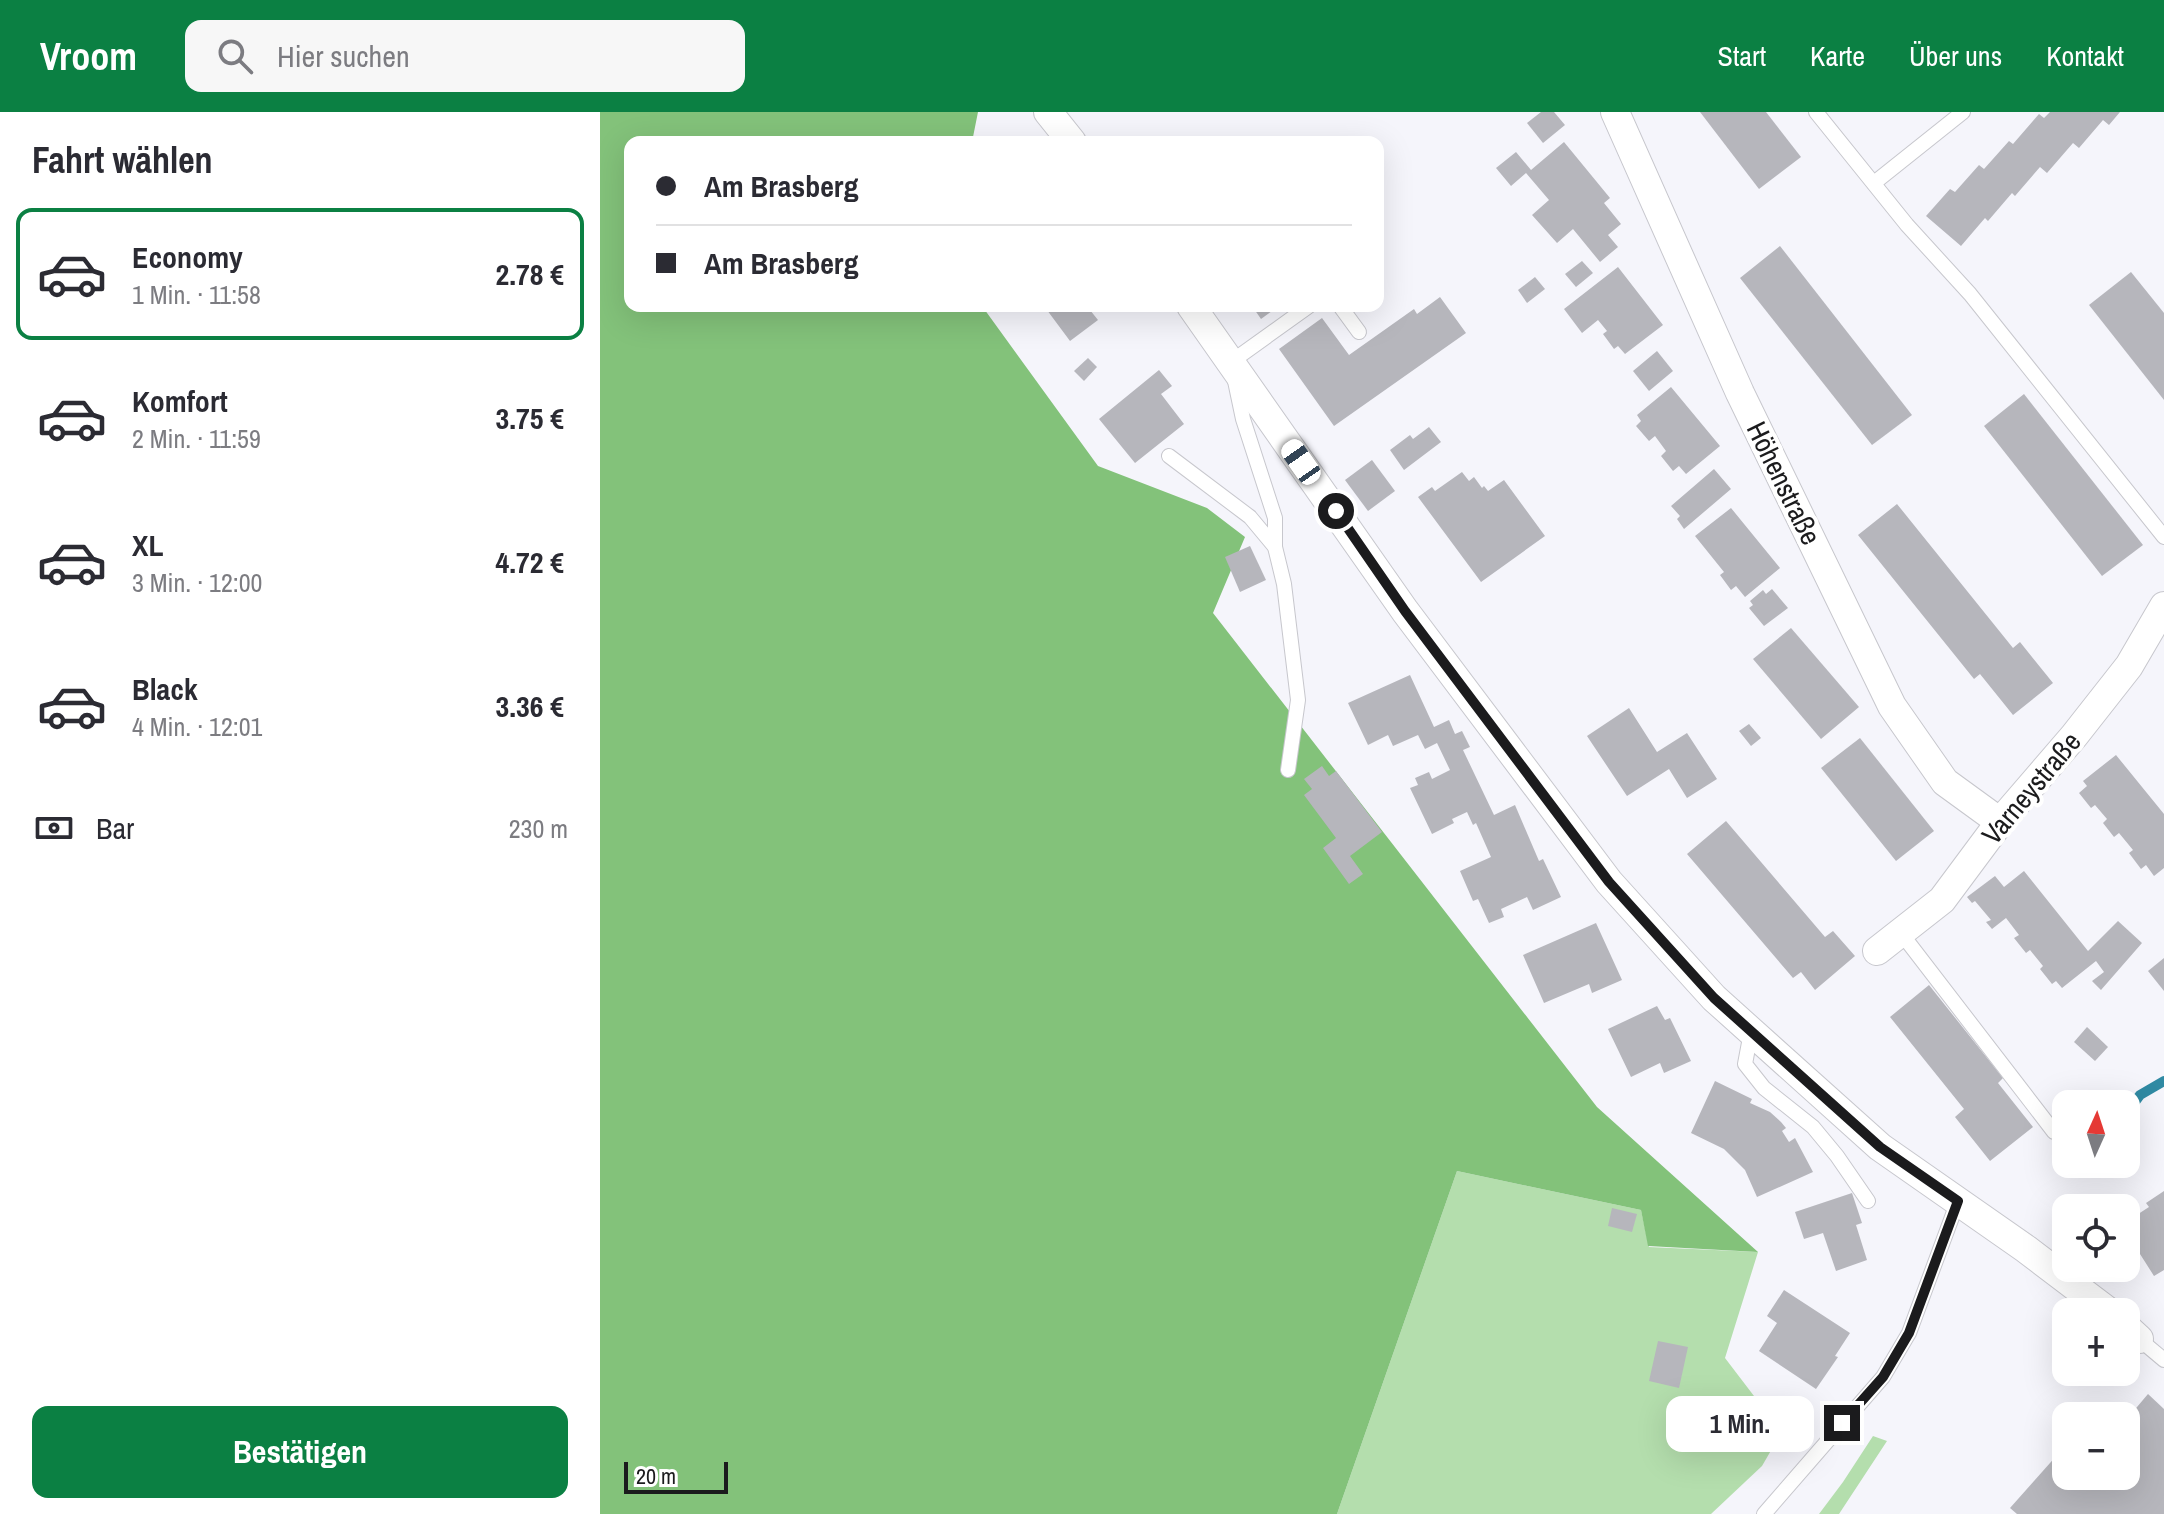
<!DOCTYPE html>
<html lang="de">
<meta charset="utf-8">
<style>
body{margin:0;font-family:"Archivo Narrow",sans-serif;background:#f7f7f7;color:#2b2b33;height:100vh;display:flex;flex-direction:column;font-size:30px;white-space:nowrap}
*{box-sizing:border-box;margin:0}
p{font-size:26px;color:#7c7c81}
.icon{flex:none;width:44px;height:44px;fill:none;stroke:currentColor;stroke-width:2;stroke-linecap:round;stroke-linejoin:round}
.map{position:relative;flex:1;overflow:hidden}
.drawer{display:flex;flex-direction:column;background:#fff;width:600px}
.drawer>*{flex:none}
.hud{position:absolute;left:24px;top:24px;width:760px;height:176px;border-radius:16px;box-shadow:0 8px 32px #0002;display:grid;align-content:center;height:176px;padding:0 32px;background:#fff}
.needle{width:52px;rotate:3deg}
.buttons{position:absolute;left:1452px;top:978px;display:grid;gap:16px}
.buttons a{display:grid;place-items:center;width:88px;height:88px;border-radius:16px;background:#fff;box-shadow:0 8px 32px #0002;font-size:40px}
.scale{position:absolute;left:24px;bottom:20px;width:104px;box-sizing:border-box;padding-left:8px;border:4px solid #1b1b1d;border-top:0;font-size:22px;line-height:28px;white-space:nowrap;color:#1b1b1d;-webkit-text-stroke:6px #fff;paint-order:stroke}
.end{position:absolute;width:36px;height:36px;margin:-18px;border:10px solid #1b1b1d;background:#fff;box-shadow:0 0 0 4px #fff}
.from{border-radius:50%}
.bubble{position:absolute;height:56px;border-radius:16px;background:#fff;box-shadow:0 8px 32px #0002;font-size:26px;font-weight:800;line-height:56px;text-align:center}
.car{position:absolute;width:24px;height:48px;margin:-24px -12px;border-radius:10px;box-shadow:0 0 6px 2px #0007;background:linear-gradient(#fff 24%,#345 0 40%,#fff 0 76%,#345 0 86%,#fff 0)}
.hud b{display:flex;align-items:center;gap:28px;height:76px;font-size:30px}
.hud b+b{border-top:2px solid #e1e1e2}
.hud i{width:20px;height:20px;background:#2b2b33}
ul{padding:0;list-style:none}
li{display:flex;align-items:center;gap:24px;height:132px;margin:0 16px 12px;padding:0 16px;border:4px solid transparent;border-radius:16px}
li div{flex:1}
li b{display:block;font-size:30px}
li em{font-style:normal;font-weight:800}
li.selected{border-color:#0b8043}
li>.icon{width:72px;height:72px;stroke-width:1.5}
h2{padding:0 32px;font-size:36px;line-height:96px}
.pay{display:flex;align-items:center;gap:20px;height:88px;padding:0 32px;font-size:30px}
.pay p{margin-inline-start:auto}
.action{display:flex;gap:16px;margin-top:auto;padding:16px 32px}
.action a{flex:1;height:92px;border-radius:16px;background:#0b8043;color:#fff;font-size:32px;font-weight:800;line-height:92px;text-align:center}
header{display:flex;align-items:center;gap:48px;box-sizing:border-box;height:112px;padding:0 40px;background:#0b8043;color:#fff}
header strong{font-size:38px}
nav{display:flex;gap:44px;margin-inline-start:auto;font-size:28px}
.search{width:560px;height:72px;background:#f7f7f7;display:flex;align-items:center;gap:20px;box-sizing:border-box;padding:0 28px;border-radius:16px;color:#7c7c81;font-size:30px}
main{display:flex;flex:1;min-height:0}
.map>svg:first-child{display:block}
.green{fill:#b4dead}
.forest{fill:#83c27a}
.lines{fill:none;stroke-linecap:round;stroke-linejoin:round}
.stream{stroke:#308aa3;stroke-width:10}
.building{fill:#b6b6bc}
.service-casing{stroke:#c7c7cd;stroke-width:16}
.minor-casing{stroke:#c7c7cd;stroke-width:30}
.service{stroke:#fff;stroke-width:14}
.minor{stroke:#fff;stroke-width:28}
.route{stroke:#1b1b1d;stroke-width:10}
.labels{text-anchor:middle;dominant-baseline:central;stroke-width:8;stroke-linejoin:round;paint-order:stroke}
.street-label{font-size:28px;fill:#1b1b1d;stroke:#fff}
</style>
<header>
<strong>Vroom</strong>
<div class="search"><svg class="icon" aria-label="search" viewBox="0 0 24 24"><circle cx="10" cy="10" r="6"/><path d="M15 15l6 6"/></svg>Hier suchen</div>
<nav><a>Start</a><a>Karte</a><a>Über uns</a><a>Kontakt</a></nav>
</header>
<main>
<section class="drawer">
<h2>Fahrt wählen</h2>
<ul>
<li class="selected"><svg class="icon" aria-label="car" viewBox="0 0 24 24"><path d="M5 17H2v-5l4-1 3-4h7l3 4 3 1v5h-3M9 17h6M6 11h13"/><circle cx="7" cy="17" r="2"/><circle cx="17" cy="17" r="2"/></svg><div><b>Economy</b><p>1 Min. · 11:58</p></div><em>2.78 €</em></li>
<li><svg class="icon" aria-label="car" viewBox="0 0 24 24"><path d="M5 17H2v-5l4-1 3-4h7l3 4 3 1v5h-3M9 17h6M6 11h13"/><circle cx="7" cy="17" r="2"/><circle cx="17" cy="17" r="2"/></svg><div><b>Komfort</b><p>2 Min. · 11:59</p></div><em>3.75 €</em></li>
<li><svg class="icon" aria-label="car" viewBox="0 0 24 24"><path d="M5 17H2v-5l4-1 3-4h7l3 4 3 1v5h-3M9 17h6M6 11h13"/><circle cx="7" cy="17" r="2"/><circle cx="17" cy="17" r="2"/></svg><div><b>XL</b><p>3 Min. · 12:00</p></div><em>4.72 €</em></li>
<li><svg class="icon" aria-label="car" viewBox="0 0 24 24"><path d="M5 17H2v-5l4-1 3-4h7l3 4 3 1v5h-3M9 17h6M6 11h13"/><circle cx="7" cy="17" r="2"/><circle cx="17" cy="17" r="2"/></svg><div><b>Black</b><p>4 Min. · 12:01</p></div><em>3.36 €</em></li>
</ul>
<div class="pay"><svg class="icon" aria-label="cash" viewBox="0 0 24 24"><path d="M3 7h18v10H3z"/><circle cx="12" cy="12" r="2"/></svg>Bar<p>230 m</p></div>
<div class="action"><a>Bestätigen</a></div>
</section>
<div class="map">
<svg width="1564" height="1402" viewBox="0 0 1564 1402">
<rect width="100%" height="100%" fill="#f5f5fb"/>
<!-- green -->
<g class="green">
<polygon points="857,1059 1041,1098 1049,1135 1158,1140 1125,1246 1154,1284 1184,1316 1162,1354 1111,1402 737,1402"/>
<polygon points="1273,1324 1287,1329 1239,1402 1219,1402 1243,1370"/>
</g>
<!-- forest -->
<polygon class="forest" points="0,0 378,0 372,30 30,30 30,194 382,194 498,354 607,396 645,425 613,501 997,995 1158,1140 1048,1134 1041,1098 857,1059 737,1402 0,1402"/>
<g class="lines">
<!-- stream -->
<g class="stream">
<polyline points="1526,1002 1540,983 1564,969"/>
<polyline points="1482,1054 1484,1052"/>
</g>
</g>
<!-- building -->
<g class="building">
<polygon points="941,0 954,0 965,13 943,31 927,11"/>
<polygon points="1100,0 1166,0 1201,45 1159,77"/>
<polygon points="1450,0 1520,0 1509,13 1503,8 1479,36 1473,31 1447,61 1440,55 1415,84 1412,81 1388,109 1385,106 1361,134 1326,104 1350,77 1355,80 1379,53 1384,57 1409,29 1413,32 1439,2 1444,6"/>
<polygon points="964,30 1010,86 1004,91 1021,112 1008,123 1018,135 1000,150 973,117 957,131 932,103 949,88 926,61 911,74 896,56 916,40 931,58"/>
<polygon points="1180,134 1312,303 1272,333 1140,166"/>
<polygon points="982,149 993,161 976,175 965,162"/>
<polygon points="1018,155 1063,213 1025,242 1018,234 1014,237 1003,222 1007,219 998,208 982,221 964,197"/>
<polygon points="1531,160 1564,201 1564,288 1489,193"/>
<polygon points="935,165 945,177 927,191 918,178"/>
<polygon points="840,185 866,221 734,314 679,237 722,206 749,243 814,197 817,202"/>
<polygon points="444,194 496,194 490,198 498,208 470,229"/>
<polygon points="652,194 679,194 661,207"/>
<polygon points="1057,239 1073,259 1049,279 1033,259"/>
<polygon points="488,246 497,255 484,269 474,259"/>
<polygon points="559,258 572,274 561,282 584,312 535,351 499,307"/>
<polygon points="1071,275 1120,334 1086,362 1079,354 1073,359 1061,344 1066,339 1055,324 1049,329 1036,314 1041,309 1037,303"/>
<polygon points="1424,282 1543,433 1502,464 1384,314"/>
<polygon points="829,315 841,330 804,358 790,338 810,323 813,327"/>
<polygon points="772,348 795,379 768,399 745,368"/>
<polygon points="1114,357 1131,377 1084,417 1077,407 1080,404 1071,394"/>
<polygon points="862,360 869,369 874,365 882,376 884,374 888,379 904,368 945,424 881,470 818,385 832,375 835,379"/>
<polygon points="1297,392 1413,536 1420,530 1453,571 1413,603 1380,562 1374,567 1258,423"/>
<polygon points="1131,396 1180,456 1145,485 1136,474 1131,478 1120,463 1124,460 1095,424"/>
<polygon points="650,434 666,468 640,480 625,445"/>
<polygon points="1172,477 1188,496 1164,514 1149,496 1153,493 1150,489 1163,478 1166,482"/>
<polygon points="1191,516 1259,595 1221,627 1153,547"/>
<polygon points="810,563 834,615 849,608 855,622 862,619 870,635 863,638 894,703 915,693 939,749 943,747 961,785 933,798 927,785 901,797 904,805 889,811 878,787 873,789 860,759 891,745 876,711 873,713 867,700 852,707 854,711 832,722 810,676 818,673 815,666 829,660 832,667 850,658 837,631 825,637 818,623 793,634 788,623 768,633 748,591"/>
<polygon points="1029,596 1057,640 1087,621 1117,667 1087,686 1069,657 1027,684 987,624"/>
<polygon points="1149,612 1161,626 1151,634 1139,619"/>
<polygon points="1260,626 1334,719 1296,749 1221,656"/>
<polygon points="1516,643 1564,702 1564,756 1554,764 1546,753 1541,757 1529,741 1533,738 1519,721 1514,725 1503,711 1507,707 1495,693 1491,696 1479,681 1487,674 1483,669"/>
<polygon points="722,654 729,664 736,659 782,720 750,744 763,762 749,772 723,736 736,726 704,683 712,677 704,667"/>
<polygon points="1126,709 1225,825 1233,819 1255,844 1215,878 1201,860 1193,866 1087,742"/>
<polygon points="1424,759 1488,839 1518,809 1542,831 1501,878 1492,869 1504,860 1496,849 1462,876 1456,869 1452,872 1440,857 1443,854 1430,838 1426,841 1414,826 1419,823 1406,806 1392,817 1386,810 1391,808 1375,789 1372,791 1367,785 1395,764 1404,775"/>
<polygon points="996,811 1022,868 992,881 989,872 944,891 923,843"/>
<polygon points="1564,846 1564,879 1548,859"/>
<polygon points="1329,873 1403,966 1398,971 1433,1015 1390,1049 1355,1005 1364,997 1290,905"/>
<polygon points="1057,894 1065,908 1070,906 1091,949 1064,961 1060,951 1031,965 1008,917"/>
<polygon points="1487,915 1508,935 1495,949 1474,930"/>
<polygon points="1115,969 1152,987 1150,991 1170,1000 1181,1010 1186,1016 1182,1019 1189,1030 1195,1026 1213,1060 1157,1085 1145,1058 1124,1037 1091,1021"/>
<polygon points="1564,1079 1564,1158 1554,1164 1526,1120 1526,1110 1549,1095 1546,1091"/>
<polygon points="1252,1081 1262,1111 1256,1113 1267,1148 1236,1159 1223,1121 1204,1127 1195,1100"/>
<polygon points="1012,1096 1037,1102 1032,1120 1008,1114"/>
<polygon points="1184,1178 1250,1221 1235,1244 1238,1245 1216,1277 1159,1239 1177,1211 1167,1204"/>
<polygon points="1058,1229 1088,1235 1079,1276 1049,1269"/>
<polygon points="1548,1282 1564,1297 1564,1402 1417,1402 1410,1396 1466,1333 1466,1364 1526,1364 1526,1308"/>
</g>
<g class="lines">
<defs>
<g id="service">
<polyline points="1216,0 1307,113 1370,182 1564,425"/>
<polyline points="1274,71 1363,0"/>
<polyline points="740,194 759,220"/>
<polyline points="569,344 650,405 675,435 684,472 698,588 688,658"/>
<polyline points="675,435 675,406 643,307 631,250 709,194"/>
<polyline points="1301,821 1454,1020"/>
<polyline points="1151,920 1145,952 1164,976 1213,1015 1237,1044 1268,1089"/>
<polyline points="1539,1227 1564,1248"/>
<polyline points="1164,1402 1283,1265 1309,1221 1358,1089"/>
</g>
<g id="minor">
<polyline points="448,0 472,30"/>
<polyline points="1015,0 1140,281 1292,594 1345,670 1400,710"/>
<polyline points="591,194 805,499 1009,770 1114,886 1280,1035 1426,1137 1509,1200"/>
<polyline points="1277,839 1342,788 1400,710 1474,624 1529,554 1564,494"/>
<polyline points="1526,1215 1539,1227"/>
</g>
</defs>
<!-- service casing -->
<use href="#service" class="service-casing"/>
<!-- minor casing -->
<use href="#minor" class="minor-casing"/>
<!-- service -->
<use href="#service" class="service"/>
<!-- minor -->
<use href="#minor" class="minor"/>
</g>
<g class="lines">
<!-- route -->
<polyline class="route" points="736,399 805,499 1009,770 1114,886 1280,1035 1358,1089 1309,1221 1283,1265 1242,1311"/>
</g>
<g class="labels">
<!-- street labels -->
<g class="street-label">
<text transform="translate(1184 371) rotate(64)">Höhenstraße</text>
<text transform="translate(1431 676) rotate(-50)">Varneystraße</text>
</g>
</g>
</svg>
<div class="buttons">
<a><svg class="needle" viewBox="-14 -14 28 28"><path d="M0-13l5 13h-10z" fill="#e53935"/><path d="M0 13l5-13h-10z" fill="#7c7c81"/></svg></a>
<a><svg class="icon" aria-label="locate" viewBox="0 0 24 24"><circle cx="12" cy="12" r="6"/><path d="M12 2v4M12 18v4M2 12h4M18 12h4"/></svg></a>
<a>+</a>
<a>−</a>
</div>
<div class="scale">20 m</div>
<i class="end from" style="left:736px;top:399px"></i>
<i class="end" style="left:1242px;top:1311px"></i>
<div class="bubble" style="left:1066px;top:1284px;width:148px">1 Min.</div>
<i class="car" style="left:701px;top:350px;rotate:325deg"></i>
<div class="hud">
<b><i class="from"></i>Am Brasberg</b>
<b><i></i>Am Brasberg</b>
</div>
</div>
</main>
